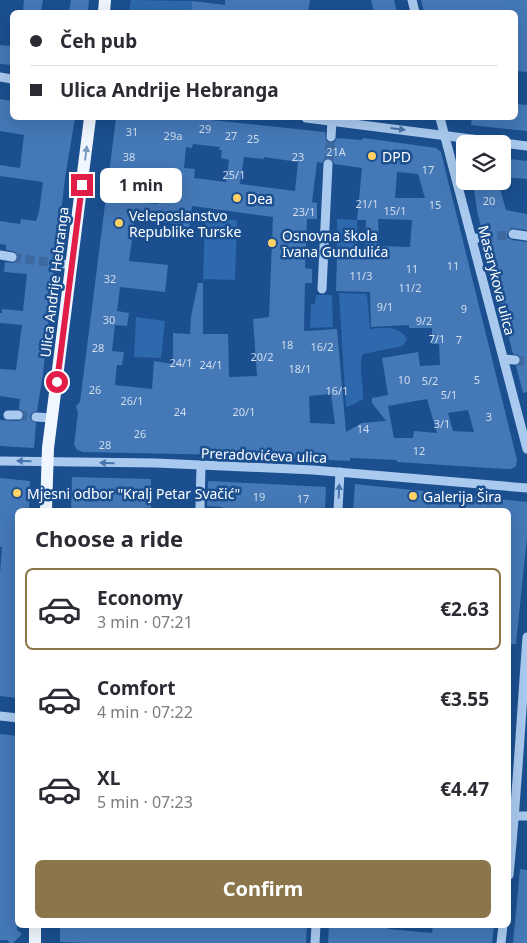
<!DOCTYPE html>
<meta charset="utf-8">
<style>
body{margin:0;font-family:"Noto Sans",sans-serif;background:#f7f7f7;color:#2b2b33;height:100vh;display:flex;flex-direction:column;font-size:19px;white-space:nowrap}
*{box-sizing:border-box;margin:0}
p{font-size:16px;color:#7c7c81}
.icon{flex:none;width:28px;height:28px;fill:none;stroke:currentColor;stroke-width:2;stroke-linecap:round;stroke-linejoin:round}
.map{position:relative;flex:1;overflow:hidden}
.side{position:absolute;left:15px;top:508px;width:496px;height:420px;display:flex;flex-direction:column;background:#fff;border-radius:8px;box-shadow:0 5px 20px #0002}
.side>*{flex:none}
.banner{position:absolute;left:10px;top:10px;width:508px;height:110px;border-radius:8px;box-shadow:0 5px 20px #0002;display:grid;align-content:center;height:110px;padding:0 20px;background:#fff}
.fabs{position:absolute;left:456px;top:135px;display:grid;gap:10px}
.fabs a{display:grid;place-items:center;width:55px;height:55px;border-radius:8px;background:#fff;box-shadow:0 5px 20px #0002;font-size:25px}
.end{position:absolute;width:22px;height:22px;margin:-11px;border:6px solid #e11d48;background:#fff;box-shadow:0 0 0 2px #fff}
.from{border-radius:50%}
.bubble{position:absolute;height:35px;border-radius:8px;background:#fff;box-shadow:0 5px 20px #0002;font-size:16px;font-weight:700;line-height:35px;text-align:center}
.banner b{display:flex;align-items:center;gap:18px;height:48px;font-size:19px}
.banner b+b{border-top:1px solid #e1e1e2}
.banner i{width:12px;height:12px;background:#2b2b33}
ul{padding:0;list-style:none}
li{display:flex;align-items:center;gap:15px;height:82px;margin:0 10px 8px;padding:0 10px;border:2px solid transparent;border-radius:8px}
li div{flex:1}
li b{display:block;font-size:19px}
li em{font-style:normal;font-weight:700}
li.current{border-color:#8a764a}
li>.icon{width:45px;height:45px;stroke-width:1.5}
h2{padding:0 20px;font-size:22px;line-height:60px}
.primary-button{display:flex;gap:10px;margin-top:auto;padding:10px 20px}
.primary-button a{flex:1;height:58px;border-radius:8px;background:#8a764a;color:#fff;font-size:20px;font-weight:700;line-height:58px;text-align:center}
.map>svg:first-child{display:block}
.green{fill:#2e69ad}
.building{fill:#4478b7;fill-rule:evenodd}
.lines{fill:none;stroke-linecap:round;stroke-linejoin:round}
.minor-tunnel{stroke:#3d69a0;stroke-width:9;stroke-dasharray:9 4.5;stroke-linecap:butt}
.minor{stroke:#a9c9ee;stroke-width:9}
.major{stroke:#f0f6ff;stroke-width:12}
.oneway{fill:#4674ac}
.oneway2{fill:#7b9ac1}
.route{stroke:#e11d48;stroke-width:6}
.poi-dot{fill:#ffd166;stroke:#1b4f8f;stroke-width:2}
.labels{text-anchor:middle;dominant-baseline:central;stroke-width:5;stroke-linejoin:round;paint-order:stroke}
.number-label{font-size:11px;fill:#d0dded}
.poi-label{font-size:14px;fill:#fff;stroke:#1b4f8f;text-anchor:start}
.street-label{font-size:14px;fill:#fff;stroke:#1b4f8f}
</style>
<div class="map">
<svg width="527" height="943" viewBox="0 0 527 943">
<rect width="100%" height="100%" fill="#1b4f8f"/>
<!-- green -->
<g class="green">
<polygon points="131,0 192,1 191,12 129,12"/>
<polygon points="205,219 237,220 235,280 203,279"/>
<polygon points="337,219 357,220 358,256 337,256"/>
<path d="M339,293L367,294L370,329C384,328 399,325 407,339L403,346L363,354C358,365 364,385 363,399L352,405L346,407Z"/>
<polygon points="316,295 332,295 333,327 310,328 311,304 315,304"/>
<polygon points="136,317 165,321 161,358 134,357"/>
</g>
<!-- building -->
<g class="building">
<polygon points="24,0 43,0 41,12 23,12"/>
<polygon points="71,0 89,0 88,12 69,12"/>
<polygon points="225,0 310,0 308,12 191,12 192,1 225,5"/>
<polygon points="371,0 394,0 397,12 374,12"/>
<polygon points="421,0 527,0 527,72 515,71 515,12 424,12"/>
<polygon points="0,45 12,46 12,65 0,64"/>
<polygon points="0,99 12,101 12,118 75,118 65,178 56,257 52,258 49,262 50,266 54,269 43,374 37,411 33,412 30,416 31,420 36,423 34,448 0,446 0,420 18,421 23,419 24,415 23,411 19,409 20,399 0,396 0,369 16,370 22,325 0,323 0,313 2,313 2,309 23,311 27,274 4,272 5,262 14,263 18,258 16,252 6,250 6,245 0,244 0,221 20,224 21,219 36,221 39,212 43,182 0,176 0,165 20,168 24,135 0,131"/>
<polygon points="515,104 527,105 527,131 471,125 472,118 515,118"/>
<path d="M116,118H191L325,132L326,140L330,143L334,142L337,138L361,140L364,138L436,148L441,152L517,460L516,466L511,469H505L397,462V460L350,458V461L229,455L83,452L77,450L74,445L78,413L76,406L80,402ZM193,144L220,147L219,150H222L221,158L229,160L226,182L194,178L195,169L184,168L186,147L192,148ZM244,157L264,159V157L298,162L295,191L240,184ZM329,158L333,161L334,164L362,168L357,220H366L365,256H337L336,291L370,292L371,327L409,325V328H432V344H439L440,365L420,366L418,352L382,358L388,395L372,398V403L386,421L362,423L346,432L337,329L304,331L305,283H312V269L305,268L307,219H317V203L312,202L317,162L322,163L325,159ZM397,172L418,174L425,198H395ZM138,179L160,181L157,204L135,202ZM192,206L273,217L269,317L253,319L257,376L229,377L228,334H203V283H198L191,317L190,334L173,333V364L154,361L152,389L115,385L117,365H122L124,352L112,351L115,325L127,326L129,313L117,311L120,287L165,292L168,265L129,261L135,218L174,224L173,227L189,230ZM378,219L412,220L410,247L379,246ZM331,394L335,424L310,423L309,396ZM427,399L437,433L414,431L413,438H394L388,406ZM468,410L474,432L453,431L448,413Z"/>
<polygon points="502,158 527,161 527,179 502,177"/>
<polygon points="476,181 498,181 506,210 527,214 527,230 511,228 507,234 507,237 512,240 527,242 527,392 523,393 516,366 520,363 521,358 518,355 513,354 485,244 490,241 490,235 487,232 482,232 477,210 473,184 477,184"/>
<polygon points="72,477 151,479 151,510 71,510"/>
<polygon points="0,478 30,481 29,510 18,510 18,698 0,696 0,574 2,547 0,547"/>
<polygon points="208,481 326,487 325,510 265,508 265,510 222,510 222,507 207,506"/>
<polygon points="355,484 527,502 527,537 516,644 509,644 509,510 353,510"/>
<polygon points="0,734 18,736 17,930 22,934 13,943 10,943 7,940 0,940"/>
<polygon points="520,869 527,870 527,943 513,943"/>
<polygon points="60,925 307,925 306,943 88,943 60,942"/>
<polygon points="329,925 388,925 388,929 432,933 433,925 494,925 492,943 328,943"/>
</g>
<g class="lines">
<!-- minor-tunnel -->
<g class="minor-tunnel">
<polyline points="328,164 331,137"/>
<polyline points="484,238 513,234"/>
<polyline points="12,257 55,263"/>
<polyline points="515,360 527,362"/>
<polyline points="18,415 36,417"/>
</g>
<!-- minor -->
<g class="minor">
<polyline points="412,0 415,12"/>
<polyline points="0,77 12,79"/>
<polyline points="306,118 527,146"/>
<polyline points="440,118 527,449"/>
<polyline points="331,137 332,121"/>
<polyline points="513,234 527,236"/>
<polyline points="472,238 484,238"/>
<polyline points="0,255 12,257"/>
<polyline points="55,263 72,265"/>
<polyline points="322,289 328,164"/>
<polyline points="504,359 515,360"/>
<polyline points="8,415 18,415"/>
<polyline points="36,417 52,418"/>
<polyline points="0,461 156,463 313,470 527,488"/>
<polyline points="200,508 201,466"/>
<polyline points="338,510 340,472"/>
<polyline points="0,716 18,718"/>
<polyline points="509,816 527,816"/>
<path d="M509,875C517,796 521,717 527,637"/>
<polyline points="315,943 316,925"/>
<polyline points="501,943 503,925"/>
</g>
<!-- major -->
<g class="major">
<polyline points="104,12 105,0"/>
<polyline points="46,510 48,448 90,118"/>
<polyline points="35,943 35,925"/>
</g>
</g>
<!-- one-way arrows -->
<defs><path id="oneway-solid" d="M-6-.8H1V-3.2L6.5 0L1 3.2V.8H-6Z" transform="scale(1.25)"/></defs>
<g class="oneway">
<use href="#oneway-solid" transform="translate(398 129) rotate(7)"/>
<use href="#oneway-solid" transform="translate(24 461) rotate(-179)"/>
<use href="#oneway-solid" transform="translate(107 463) rotate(-179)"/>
<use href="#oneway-solid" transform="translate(339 491) rotate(-87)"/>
</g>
<use class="oneway2" href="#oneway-solid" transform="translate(86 153) rotate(-83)"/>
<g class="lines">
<!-- route -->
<polyline class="route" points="57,382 82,185"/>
</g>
<!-- markers -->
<g class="poi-dot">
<circle cx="372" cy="156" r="5"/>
<circle cx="237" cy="198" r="5"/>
<circle cx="119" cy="223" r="5"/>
<circle cx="272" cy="243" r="5"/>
<circle cx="17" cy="493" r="5"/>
<circle cx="413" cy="496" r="5"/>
</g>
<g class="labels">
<!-- number labels -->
<g class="number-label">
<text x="205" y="128">29</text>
<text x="132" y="131">31</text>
<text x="173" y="135">29a</text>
<text x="231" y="135">27</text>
<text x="253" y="138">25</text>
<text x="336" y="151">21A</text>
<text x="129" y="156">38</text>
<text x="298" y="156">23</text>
<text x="428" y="169">17</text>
<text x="234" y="174">25/1</text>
<text x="489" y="200">20</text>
<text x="367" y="203">21/1</text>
<text x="435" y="204">15</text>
<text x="395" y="210">15/1</text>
<text x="304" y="211">23/1</text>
<text x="453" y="265">11</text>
<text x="412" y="268">11</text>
<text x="361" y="275">11/3</text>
<text x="110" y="278">32</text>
<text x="410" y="287">11/2</text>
<text x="385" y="306">9/1</text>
<text x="464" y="308">9</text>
<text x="109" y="319">30</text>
<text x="424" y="320">9/2</text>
<text x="437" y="338">7/1</text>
<text x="459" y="339">7</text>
<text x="287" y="344">18</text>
<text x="322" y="346">16/2</text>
<text x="98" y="347">28</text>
<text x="262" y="356">20/2</text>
<text x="181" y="362">24/1</text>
<text x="211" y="364">24/1</text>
<text x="300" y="368">18/1</text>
<text x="404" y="379">10</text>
<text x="477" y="379">5</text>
<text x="430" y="380">5/2</text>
<text x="95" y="389">26</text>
<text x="337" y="390">16/1</text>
<text x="449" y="394">5/1</text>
<text x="132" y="400">26/1</text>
<text x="180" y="411">24</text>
<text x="244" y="411">20/1</text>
<text x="489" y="416">3</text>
<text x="442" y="423">3/1</text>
<text x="363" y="428">14</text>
<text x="140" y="433">26</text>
<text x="105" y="444">28</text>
<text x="419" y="450">12</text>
<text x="259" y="496">19</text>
<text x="303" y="498">17</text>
</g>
<!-- poi labels -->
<g class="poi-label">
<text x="382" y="156">DPD</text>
<text x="247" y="198">Dea</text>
<text x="129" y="215">Veleposlanstvo<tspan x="129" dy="16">Republike Turske</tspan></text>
<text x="282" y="235">Osnovna škola<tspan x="282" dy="16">Ivana Gundulića</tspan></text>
<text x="27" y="493">Mjesni odbor "Kralj Petar Svačić"</text>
<text x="423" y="496">Galerija Šira</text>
</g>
<!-- street labels -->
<g class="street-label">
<text transform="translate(497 280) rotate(76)">Masarykova ulica</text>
<text transform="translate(54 282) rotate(-83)">Ulica Andrije Hebranga</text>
<text transform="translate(264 455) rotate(2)">Preradovićeva ulica</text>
</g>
</g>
</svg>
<div class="fabs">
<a><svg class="icon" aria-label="layers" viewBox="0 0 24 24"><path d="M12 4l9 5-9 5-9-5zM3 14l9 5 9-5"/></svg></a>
</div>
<i class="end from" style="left:57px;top:382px"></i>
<i class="end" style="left:82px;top:185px"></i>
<div class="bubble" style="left:100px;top:168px;width:82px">1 min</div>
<div class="banner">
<b><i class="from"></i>Čeh pub</b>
<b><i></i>Ulica Andrije Hebranga</b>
</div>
<section class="side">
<h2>Choose a ride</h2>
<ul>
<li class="current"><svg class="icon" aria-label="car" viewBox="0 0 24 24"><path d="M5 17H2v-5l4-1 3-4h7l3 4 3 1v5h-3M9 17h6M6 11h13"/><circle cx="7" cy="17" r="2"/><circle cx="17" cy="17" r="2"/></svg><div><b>Economy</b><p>3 min · 07:21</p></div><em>€2.63</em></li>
<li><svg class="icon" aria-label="car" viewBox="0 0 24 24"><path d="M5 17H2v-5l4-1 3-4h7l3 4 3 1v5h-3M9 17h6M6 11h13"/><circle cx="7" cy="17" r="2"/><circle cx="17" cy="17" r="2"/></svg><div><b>Comfort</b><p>4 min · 07:22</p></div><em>€3.55</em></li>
<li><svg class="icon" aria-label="car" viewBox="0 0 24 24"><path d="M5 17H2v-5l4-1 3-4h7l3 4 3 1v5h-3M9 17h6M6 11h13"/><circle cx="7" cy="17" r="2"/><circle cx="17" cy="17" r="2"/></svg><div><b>XL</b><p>5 min · 07:23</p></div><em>€4.47</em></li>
</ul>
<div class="primary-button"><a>Confirm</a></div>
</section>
</div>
